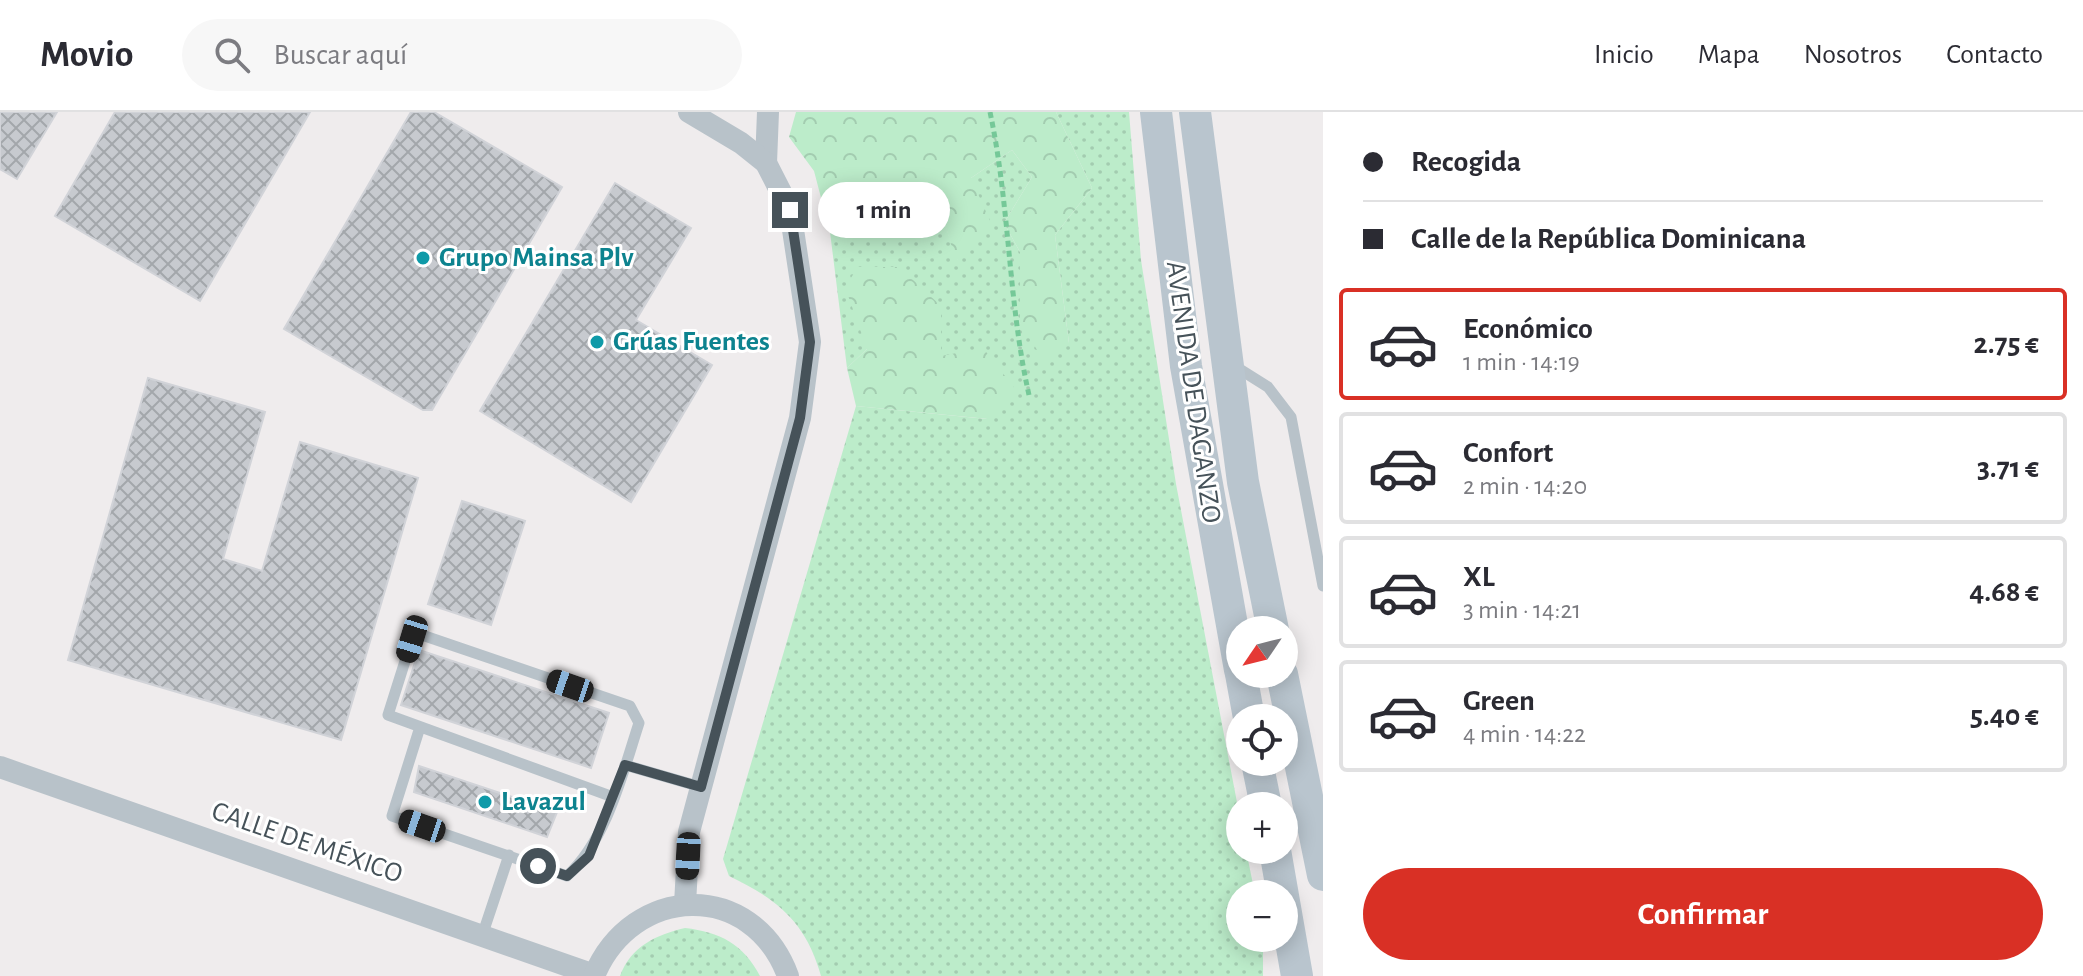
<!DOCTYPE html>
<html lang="es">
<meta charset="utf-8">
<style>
body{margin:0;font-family:"Alegreya Sans",sans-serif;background:#f7f7f7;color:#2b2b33;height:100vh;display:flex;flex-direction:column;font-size:30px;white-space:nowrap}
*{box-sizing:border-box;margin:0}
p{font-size:26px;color:#7c7c81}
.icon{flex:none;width:44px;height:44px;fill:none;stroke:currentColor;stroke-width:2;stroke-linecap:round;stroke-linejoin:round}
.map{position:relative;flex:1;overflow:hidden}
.sheet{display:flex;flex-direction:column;background:#fff;width:760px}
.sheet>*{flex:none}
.hud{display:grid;align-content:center;height:176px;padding:0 40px;background:#fff}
.needle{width:52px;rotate:235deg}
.buttons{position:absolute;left:1226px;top:504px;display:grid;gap:16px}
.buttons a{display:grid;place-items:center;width:72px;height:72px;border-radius:50%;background:#fff;box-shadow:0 4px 20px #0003;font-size:40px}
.end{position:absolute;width:36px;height:36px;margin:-18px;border:10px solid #465259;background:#fff;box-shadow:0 0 0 4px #fff}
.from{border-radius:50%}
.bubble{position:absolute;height:56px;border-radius:28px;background:#fff;box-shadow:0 4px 20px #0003;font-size:26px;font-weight:600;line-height:56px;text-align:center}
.car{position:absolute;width:24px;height:48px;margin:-24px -12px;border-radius:10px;box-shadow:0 0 6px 2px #0007;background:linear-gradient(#222 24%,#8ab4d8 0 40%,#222 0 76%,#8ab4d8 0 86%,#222 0)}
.hud b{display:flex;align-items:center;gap:28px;height:76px;font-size:30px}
.hud b+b{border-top:2px solid #e1e1e2}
.hud i{width:20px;height:20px;background:#2b2b33}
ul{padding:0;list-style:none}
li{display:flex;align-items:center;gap:24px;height:112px;margin:0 16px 12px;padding:0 24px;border:4px solid #e1e1e2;border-radius:8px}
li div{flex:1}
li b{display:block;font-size:30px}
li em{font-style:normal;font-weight:600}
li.active{border-color:#d93025}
li>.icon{width:72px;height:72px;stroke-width:1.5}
.primary-button{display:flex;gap:16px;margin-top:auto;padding:16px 40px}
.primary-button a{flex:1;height:92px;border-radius:48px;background:#d93025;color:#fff;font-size:32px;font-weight:600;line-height:92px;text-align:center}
header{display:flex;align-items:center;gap:48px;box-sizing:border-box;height:112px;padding:0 40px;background:#fff;border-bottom:2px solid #e1e1e2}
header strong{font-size:38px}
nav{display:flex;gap:44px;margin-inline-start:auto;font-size:28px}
.search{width:560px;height:72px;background:#f7f7f7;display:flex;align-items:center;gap:20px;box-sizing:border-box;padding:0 28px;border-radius:44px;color:#7c7c81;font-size:30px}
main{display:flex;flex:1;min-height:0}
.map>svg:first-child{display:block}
.grass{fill:url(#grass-dots)}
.forest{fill:url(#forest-crowns)}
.building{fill:url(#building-cross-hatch);stroke:#d1d3d8;stroke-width:2}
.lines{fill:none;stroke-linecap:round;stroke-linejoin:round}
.path{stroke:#75c898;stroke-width:5;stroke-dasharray:6 4;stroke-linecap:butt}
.service{stroke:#b8c2c9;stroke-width:11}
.minor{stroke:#b8c2c9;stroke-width:22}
.secondary{stroke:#b9c5ce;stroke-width:32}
.route{stroke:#465259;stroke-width:10}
.culture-dot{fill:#0f9aa8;stroke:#fff;stroke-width:3}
.labels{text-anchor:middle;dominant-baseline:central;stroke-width:6;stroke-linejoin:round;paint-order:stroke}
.culture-label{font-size:28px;font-weight:bold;fill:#0d838f;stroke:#fff;text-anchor:start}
.street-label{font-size:28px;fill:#465259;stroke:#fff}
</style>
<header>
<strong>Movio</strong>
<div class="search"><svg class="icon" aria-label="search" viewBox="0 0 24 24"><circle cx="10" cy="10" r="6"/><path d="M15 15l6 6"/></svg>Buscar aquí</div>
<nav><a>Inicio</a><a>Mapa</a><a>Nosotros</a><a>Contacto</a></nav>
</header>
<main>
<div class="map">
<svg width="1323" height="864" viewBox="0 0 1323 864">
<defs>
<pattern id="grass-dots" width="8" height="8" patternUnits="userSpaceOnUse" patternTransform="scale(2)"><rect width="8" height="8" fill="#bcecca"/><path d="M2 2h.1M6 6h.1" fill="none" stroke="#a3ccb0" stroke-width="1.8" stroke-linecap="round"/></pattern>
<pattern id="forest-crowns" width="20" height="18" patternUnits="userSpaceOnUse" patternTransform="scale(2)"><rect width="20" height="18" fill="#bcecca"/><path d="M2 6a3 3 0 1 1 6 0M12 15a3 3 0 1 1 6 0" fill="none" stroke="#a3ccb0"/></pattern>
<pattern id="building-cross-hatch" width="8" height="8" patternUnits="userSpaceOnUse" patternTransform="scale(2)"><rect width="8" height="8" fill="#c7cacf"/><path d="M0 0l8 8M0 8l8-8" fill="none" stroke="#a3a7ab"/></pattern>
</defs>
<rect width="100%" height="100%" fill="#efeced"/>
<!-- grass -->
<g class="grass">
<path d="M1056,0H1129L1141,148L1176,372L1240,706V738H1246L1255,782H1240V826H1263V864H821C806,810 777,787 729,764L723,747L856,294L987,307L941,245L867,237L847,256L830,120L884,95L944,109L957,148L971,66L1012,38L1032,65L1004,111L1020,140V211L1069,231L1055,123L1092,76Z"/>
<path d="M685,816C720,820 743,832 760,864H620C631,834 656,823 685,816Z"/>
</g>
<!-- forest -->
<g class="forest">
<polygon points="796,0 1056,0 1092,76 1055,123 1069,231 1046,252 1020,211 1020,140 1004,111 1032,65 1012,38 971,66 991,111 956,149 944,109 884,95 830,120 814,59 789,25"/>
<polygon points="858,155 899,155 941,194 941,244 983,236 1016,278 988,307 856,294 847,256 867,237 845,175"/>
</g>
<!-- building -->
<g class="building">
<polygon points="0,0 57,0 17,67 0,57"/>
<polygon points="115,0 310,0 200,189 55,104"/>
<polygon points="411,0 434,0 562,75 432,298 423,298 284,217"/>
<polygon points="615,71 691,116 636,208 712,253 631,390 480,299"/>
<polygon points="148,266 265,300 223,447 262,459 300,330 418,366 341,628 68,548"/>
<polygon points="462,389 525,409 491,513 428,492"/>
<polygon points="419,538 609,601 591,656 401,593"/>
<polygon points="419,654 557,700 547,725 414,680"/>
</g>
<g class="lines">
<!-- path -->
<path class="path" d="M990,0C1010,94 1008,190 1029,283"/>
<!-- service -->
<g class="service">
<polyline points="1233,253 1268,275 1291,305 1323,474"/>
<path d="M420,615L392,704L567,764C607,727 622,663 639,611L630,594L419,522L412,527L388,603L613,685"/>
<polyline points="625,653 701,675"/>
<polyline points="482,824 509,743"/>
</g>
<!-- minor -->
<g class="minor">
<polyline points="766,51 768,0"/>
<polyline points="0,655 594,863"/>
<polyline points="685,792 689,720 800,306 810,230 790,98 766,51 741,31 689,0"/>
<path d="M594,864C632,772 752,767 788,864"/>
</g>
<!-- secondary -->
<g class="secondary">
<polyline points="1156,0 1186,254 1240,558"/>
<polyline points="1195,0 1243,370 1273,518"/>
<polyline points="1241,562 1249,606"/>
<polyline points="1282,562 1323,763"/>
<polyline points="1257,650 1266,694"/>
<polyline points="1275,738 1297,864"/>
</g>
</g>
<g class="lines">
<!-- route -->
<polyline class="route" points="538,754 567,764 589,744 625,653 701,675 800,306 810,230 790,98"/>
</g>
<!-- markers -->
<g class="culture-dot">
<circle cx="423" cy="146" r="8"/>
<circle cx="597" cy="230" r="8"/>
<circle cx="485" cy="690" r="8"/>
</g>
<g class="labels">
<!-- culture labels -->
<g class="culture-label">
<text x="439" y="146">Grupo Mainsa Plv</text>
<text x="613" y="230">Grúas Fuentes</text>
<text x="501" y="690">Lavazul</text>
</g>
<!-- street labels -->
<g class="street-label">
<text transform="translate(1193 280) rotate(82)">AVENIDA DE DAGANZO</text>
<text transform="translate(307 731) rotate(19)">CALLE DE MÉXICO</text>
</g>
</g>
</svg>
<div class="buttons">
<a><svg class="needle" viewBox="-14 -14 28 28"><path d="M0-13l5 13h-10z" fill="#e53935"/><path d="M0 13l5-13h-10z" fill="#7c7c81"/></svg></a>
<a><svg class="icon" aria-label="locate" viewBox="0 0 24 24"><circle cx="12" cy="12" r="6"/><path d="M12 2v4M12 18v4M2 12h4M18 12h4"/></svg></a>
<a>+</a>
<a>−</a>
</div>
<i class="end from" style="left:538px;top:754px"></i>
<i class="end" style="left:790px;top:98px"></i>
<div class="bubble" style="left:818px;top:70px;width:132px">1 min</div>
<i class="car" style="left:412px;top:527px;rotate:197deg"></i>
<i class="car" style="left:570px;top:574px;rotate:289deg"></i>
<i class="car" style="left:422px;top:714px;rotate:289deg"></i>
<i class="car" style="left:688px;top:744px;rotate:183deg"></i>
</div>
<section class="sheet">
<div class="hud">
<b><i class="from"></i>Recogida</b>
<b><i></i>Calle de la República Dominicana</b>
</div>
<ul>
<li class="active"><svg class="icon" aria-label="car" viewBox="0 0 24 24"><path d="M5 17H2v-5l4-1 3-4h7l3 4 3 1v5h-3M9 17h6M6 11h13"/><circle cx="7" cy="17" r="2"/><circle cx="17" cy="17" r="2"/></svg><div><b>Económico</b><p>1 min · 14:19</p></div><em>2.75 €</em></li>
<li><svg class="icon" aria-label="car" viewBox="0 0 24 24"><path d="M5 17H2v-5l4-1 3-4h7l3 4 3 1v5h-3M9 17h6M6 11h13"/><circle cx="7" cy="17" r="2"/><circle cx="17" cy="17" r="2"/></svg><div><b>Confort</b><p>2 min · 14:20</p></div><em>3.71 €</em></li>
<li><svg class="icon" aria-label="car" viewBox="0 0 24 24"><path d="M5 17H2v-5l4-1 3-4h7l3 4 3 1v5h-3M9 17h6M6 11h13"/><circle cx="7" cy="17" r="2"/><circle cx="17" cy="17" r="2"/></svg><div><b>XL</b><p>3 min · 14:21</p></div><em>4.68 €</em></li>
<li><svg class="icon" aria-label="car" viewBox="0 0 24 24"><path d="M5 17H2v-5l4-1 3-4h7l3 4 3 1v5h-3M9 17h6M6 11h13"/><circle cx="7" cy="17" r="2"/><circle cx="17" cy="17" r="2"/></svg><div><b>Green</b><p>4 min · 14:22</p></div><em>5.40 €</em></li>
</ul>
<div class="primary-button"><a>Confirmar</a></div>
</section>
</main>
